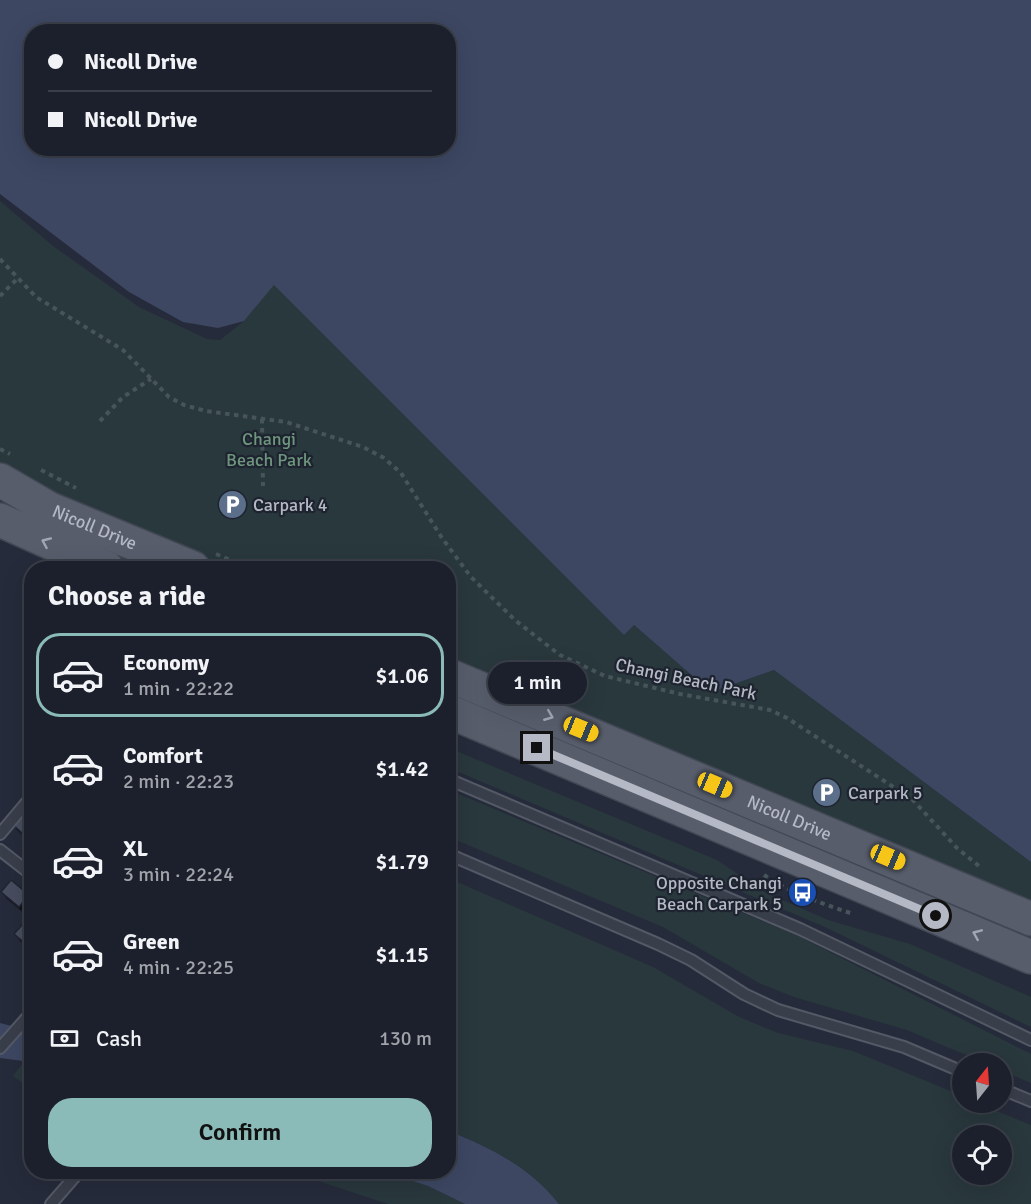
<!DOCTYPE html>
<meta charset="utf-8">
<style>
body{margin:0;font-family:Signika,sans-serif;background:#252834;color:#f1f3f6;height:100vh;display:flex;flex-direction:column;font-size:22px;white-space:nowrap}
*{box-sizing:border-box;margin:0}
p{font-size:20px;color:#a0a3a9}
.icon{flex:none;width:33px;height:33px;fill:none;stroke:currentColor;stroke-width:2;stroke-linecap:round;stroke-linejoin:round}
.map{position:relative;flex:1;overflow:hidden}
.side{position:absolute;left:24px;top:561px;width:432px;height:618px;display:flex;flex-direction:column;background:#1c202c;border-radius:24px;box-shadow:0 6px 24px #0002,0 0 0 2px #3a3e48}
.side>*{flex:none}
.banner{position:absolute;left:24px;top:24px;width:432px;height:132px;border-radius:24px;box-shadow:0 6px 24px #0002,0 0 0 2px #3a3e48;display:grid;align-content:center;height:132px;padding:0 24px;background:#1c202c}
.needle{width:39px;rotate:17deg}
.tools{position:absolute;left:952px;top:1053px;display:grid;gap:12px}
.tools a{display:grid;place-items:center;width:60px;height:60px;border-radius:50%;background:#1c202c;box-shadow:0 6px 24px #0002,0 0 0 2px #3a3e48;font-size:30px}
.end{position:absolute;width:27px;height:27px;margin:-14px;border:8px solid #b5b9c6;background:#111;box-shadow:0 0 0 3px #111}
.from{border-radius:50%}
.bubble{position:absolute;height:42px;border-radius:21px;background:#1c202c;box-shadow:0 6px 24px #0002,0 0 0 2px #3a3e48;font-size:20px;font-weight:600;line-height:42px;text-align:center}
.car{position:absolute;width:18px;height:36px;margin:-18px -9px;border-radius:8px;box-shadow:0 0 4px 2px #0007;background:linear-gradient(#f5c518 24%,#345 0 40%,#f5c518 0 76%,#345 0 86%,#f5c518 0)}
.banner b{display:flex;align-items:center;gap:21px;height:57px;font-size:22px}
.banner b+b{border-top:2px solid #3a3e48}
.banner i{width:15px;height:15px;background:#f1f3f6}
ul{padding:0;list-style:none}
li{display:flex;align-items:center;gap:18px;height:84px;margin:0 12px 9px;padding:0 12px;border:3px solid transparent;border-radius:24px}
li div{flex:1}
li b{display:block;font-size:22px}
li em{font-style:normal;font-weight:600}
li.current{border-color:#8bbbb9}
li>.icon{width:54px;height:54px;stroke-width:1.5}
h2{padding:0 24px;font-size:27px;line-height:72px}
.pay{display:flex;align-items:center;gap:15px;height:66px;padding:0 24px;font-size:22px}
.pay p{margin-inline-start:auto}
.button{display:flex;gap:12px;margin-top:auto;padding:12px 24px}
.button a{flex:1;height:69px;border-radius:24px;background:#8bbbb9;color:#111;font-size:24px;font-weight:600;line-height:69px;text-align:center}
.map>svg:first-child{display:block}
.green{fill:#29383d;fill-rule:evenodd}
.water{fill:#3d4762;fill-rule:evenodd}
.building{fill:#474d5e;stroke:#202532;stroke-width:1.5;filter:url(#shadow)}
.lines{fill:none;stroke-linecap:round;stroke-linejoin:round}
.service-casing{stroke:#545966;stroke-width:14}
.primary-casing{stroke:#424754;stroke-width:36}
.path{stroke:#47555b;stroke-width:4;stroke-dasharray:4.5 4.5;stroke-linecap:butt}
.service{stroke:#393e4b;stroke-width:10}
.primary{stroke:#575d6b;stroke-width:33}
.oneway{stroke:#a2a7b4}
.route{stroke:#b5b9c6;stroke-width:8}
.labels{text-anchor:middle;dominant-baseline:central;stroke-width:4.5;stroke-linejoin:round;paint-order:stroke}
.park-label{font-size:18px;fill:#6e957d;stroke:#1e2330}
.poi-label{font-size:18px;fill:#b5b9c6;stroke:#1e2330;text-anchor:start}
.street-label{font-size:18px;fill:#b5b9c6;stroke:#1e2330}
</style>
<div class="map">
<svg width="1031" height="1204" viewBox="0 0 1031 1204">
<defs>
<filter id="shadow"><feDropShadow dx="5.5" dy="5.5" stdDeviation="0" flood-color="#0009"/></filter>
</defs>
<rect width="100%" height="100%" fill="#262b3b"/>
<!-- green -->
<g class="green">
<polygon points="0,201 53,246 139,307 207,339 220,340 244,321 274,284 624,635 634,625 711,692 774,670 1031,862 1031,908 449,665 448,568 207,568 0,473"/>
<polygon points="449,748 717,860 766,893 828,920 910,944 1031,997 1031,1027 825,927 449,768"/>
<polygon points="449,790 798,936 1031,1054 1031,1083 1002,1071 1002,1064 985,1063 907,1030 794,997 759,983 663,927 449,837"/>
<path d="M448,878L653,967L739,1017L778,1033L853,1051L963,1096V1102L977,1103L1031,1125V1204H559C530,1167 491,1148 449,1131ZM963,1136H1002V1174H963Z"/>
<polygon points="25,1060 31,1062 31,1089 13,1076"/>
<polygon points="291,1172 385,1172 428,1186 465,1204 388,1204"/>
</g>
<!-- water -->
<g class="water">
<path d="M0,0H1031V862L774,670L711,692L634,625L624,635L274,285L244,321L218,328L183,322L129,292L0,194ZM32,32H448V148H32Z"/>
<polygon points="0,1023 31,1031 31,1062 0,1058"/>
<path d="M449,1131C491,1148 530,1167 559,1204H465L428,1186L385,1172H448Z"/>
</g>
<!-- building -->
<g class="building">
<polygon points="20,815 32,825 31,841 12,824"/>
<polygon points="11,880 29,895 19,907 1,892"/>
<polygon points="32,914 32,947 31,948 14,934"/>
</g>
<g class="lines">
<defs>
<g id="service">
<polyline points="448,779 800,929 1031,1040"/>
<polyline points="0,834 32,796"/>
<polyline points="0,850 32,875"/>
<polyline points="448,854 658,944 691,960 744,994 778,1010 904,1047 963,1072"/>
<polyline points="0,1048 32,1012"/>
<polyline points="1002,1089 1031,1101"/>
<polyline points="51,1204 79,1172"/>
</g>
<g id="primary">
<path id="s1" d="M0,480L50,509L193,568"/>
<polyline points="0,520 107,568"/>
<path id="s2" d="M448,675L1031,919"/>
<polyline points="448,711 1031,957"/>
</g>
</defs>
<!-- service casing -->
<use href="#service" class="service-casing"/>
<!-- primary casing -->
<use href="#primary" class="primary-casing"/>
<!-- path -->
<g class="path">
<polyline points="0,259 36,297 123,350 169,397 184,405 206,411 286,422 363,447 384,458 401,473 442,538 471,577 516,621 560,655 605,676 680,694 770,710 787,718 912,799 957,848 979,866"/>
<polyline points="0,296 18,278"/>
<polyline points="262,419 263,486"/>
<polyline points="100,421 123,397 151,379"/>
<polyline points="0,449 10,454"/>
<polyline points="41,470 76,488"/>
<polyline points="216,554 249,568"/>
<path d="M764,875C791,894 822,903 853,914"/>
</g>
<!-- service -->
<use href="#service" class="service"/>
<!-- primary -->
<use href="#primary" class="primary"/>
</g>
<!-- one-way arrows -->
<defs><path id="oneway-chevron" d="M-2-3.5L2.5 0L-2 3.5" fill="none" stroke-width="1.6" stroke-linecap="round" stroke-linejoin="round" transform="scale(1.5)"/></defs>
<g class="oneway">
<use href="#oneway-chevron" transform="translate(46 542) rotate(-156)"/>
<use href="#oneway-chevron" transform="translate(549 716) rotate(22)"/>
<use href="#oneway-chevron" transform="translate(977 934) rotate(-157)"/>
</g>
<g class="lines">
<!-- route -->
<polyline class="route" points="537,748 936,916"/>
</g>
<!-- icons -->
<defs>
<symbol id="parking-disc" viewBox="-11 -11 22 22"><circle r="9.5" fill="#5c6f8a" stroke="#1e2330"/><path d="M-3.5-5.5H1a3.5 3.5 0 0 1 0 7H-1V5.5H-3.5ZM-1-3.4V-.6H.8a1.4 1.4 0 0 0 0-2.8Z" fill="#fff"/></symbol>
<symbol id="bus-disc" viewBox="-11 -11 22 22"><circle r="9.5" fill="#1a4fb4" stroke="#1e2330"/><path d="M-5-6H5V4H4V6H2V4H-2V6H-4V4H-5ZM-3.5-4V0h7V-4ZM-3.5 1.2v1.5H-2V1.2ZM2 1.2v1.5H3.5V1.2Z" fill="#fff"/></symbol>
</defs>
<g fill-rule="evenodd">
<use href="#parking-disc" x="216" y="488" width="33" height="33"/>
<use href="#parking-disc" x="810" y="776" width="33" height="33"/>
<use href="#bus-disc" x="786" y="876" width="33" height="33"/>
</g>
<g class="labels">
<!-- park labels -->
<g class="park-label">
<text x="269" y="439">Changi<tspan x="269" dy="21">Beach Park</tspan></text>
</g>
<!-- poi labels -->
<g class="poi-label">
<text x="253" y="505">Carpark 4</text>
<text x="848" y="793">Carpark 5</text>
<text x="782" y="883" text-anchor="end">Opposite Changi<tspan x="782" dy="21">Beach Carpark 5</tspan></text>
</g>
<!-- street labels -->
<g class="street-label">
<text stroke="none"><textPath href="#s1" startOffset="106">Nicoll Drive</textPath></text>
<text transform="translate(686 679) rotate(12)">Changi Beach Park</text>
<text stroke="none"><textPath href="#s2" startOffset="370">Nicoll Drive</textPath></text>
</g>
</g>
</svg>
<div class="tools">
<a><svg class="needle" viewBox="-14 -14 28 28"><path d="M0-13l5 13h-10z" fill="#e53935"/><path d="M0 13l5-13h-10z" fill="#a0a3a9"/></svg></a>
<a><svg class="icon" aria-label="locate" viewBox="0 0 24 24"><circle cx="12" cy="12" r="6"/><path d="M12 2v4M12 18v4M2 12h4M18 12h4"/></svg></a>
</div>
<i class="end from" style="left:936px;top:916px"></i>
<i class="end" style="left:537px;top:748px"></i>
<div class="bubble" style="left:488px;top:662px;width:99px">1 min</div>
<i class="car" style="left:581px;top:729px;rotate:112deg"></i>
<i class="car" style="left:715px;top:785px;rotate:113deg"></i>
<i class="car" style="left:888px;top:857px;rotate:113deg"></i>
<div class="banner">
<b><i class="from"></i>Nicoll Drive</b>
<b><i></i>Nicoll Drive</b>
</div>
<section class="side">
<h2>Choose a ride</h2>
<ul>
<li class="current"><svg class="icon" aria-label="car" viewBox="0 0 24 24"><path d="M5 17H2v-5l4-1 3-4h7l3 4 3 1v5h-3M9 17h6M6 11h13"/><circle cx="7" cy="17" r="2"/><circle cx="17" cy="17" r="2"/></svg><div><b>Economy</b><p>1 min · 22:22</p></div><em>$1.06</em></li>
<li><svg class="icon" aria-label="car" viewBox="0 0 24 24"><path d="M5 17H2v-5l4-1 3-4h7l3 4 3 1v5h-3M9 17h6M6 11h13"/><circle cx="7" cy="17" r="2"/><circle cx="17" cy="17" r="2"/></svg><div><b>Comfort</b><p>2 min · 22:23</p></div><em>$1.42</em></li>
<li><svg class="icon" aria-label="car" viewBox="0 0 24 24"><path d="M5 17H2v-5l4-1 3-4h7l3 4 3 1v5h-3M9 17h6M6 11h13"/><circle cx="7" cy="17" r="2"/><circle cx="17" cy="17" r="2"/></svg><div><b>XL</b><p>3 min · 22:24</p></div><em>$1.79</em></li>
<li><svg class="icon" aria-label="car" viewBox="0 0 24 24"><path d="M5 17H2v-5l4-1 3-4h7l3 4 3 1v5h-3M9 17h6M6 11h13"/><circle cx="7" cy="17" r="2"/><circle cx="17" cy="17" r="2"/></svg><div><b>Green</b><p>4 min · 22:25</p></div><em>$1.15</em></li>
</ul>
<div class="pay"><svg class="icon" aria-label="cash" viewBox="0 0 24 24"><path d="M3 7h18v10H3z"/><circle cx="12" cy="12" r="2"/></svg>Cash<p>130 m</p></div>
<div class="button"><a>Confirm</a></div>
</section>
</div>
